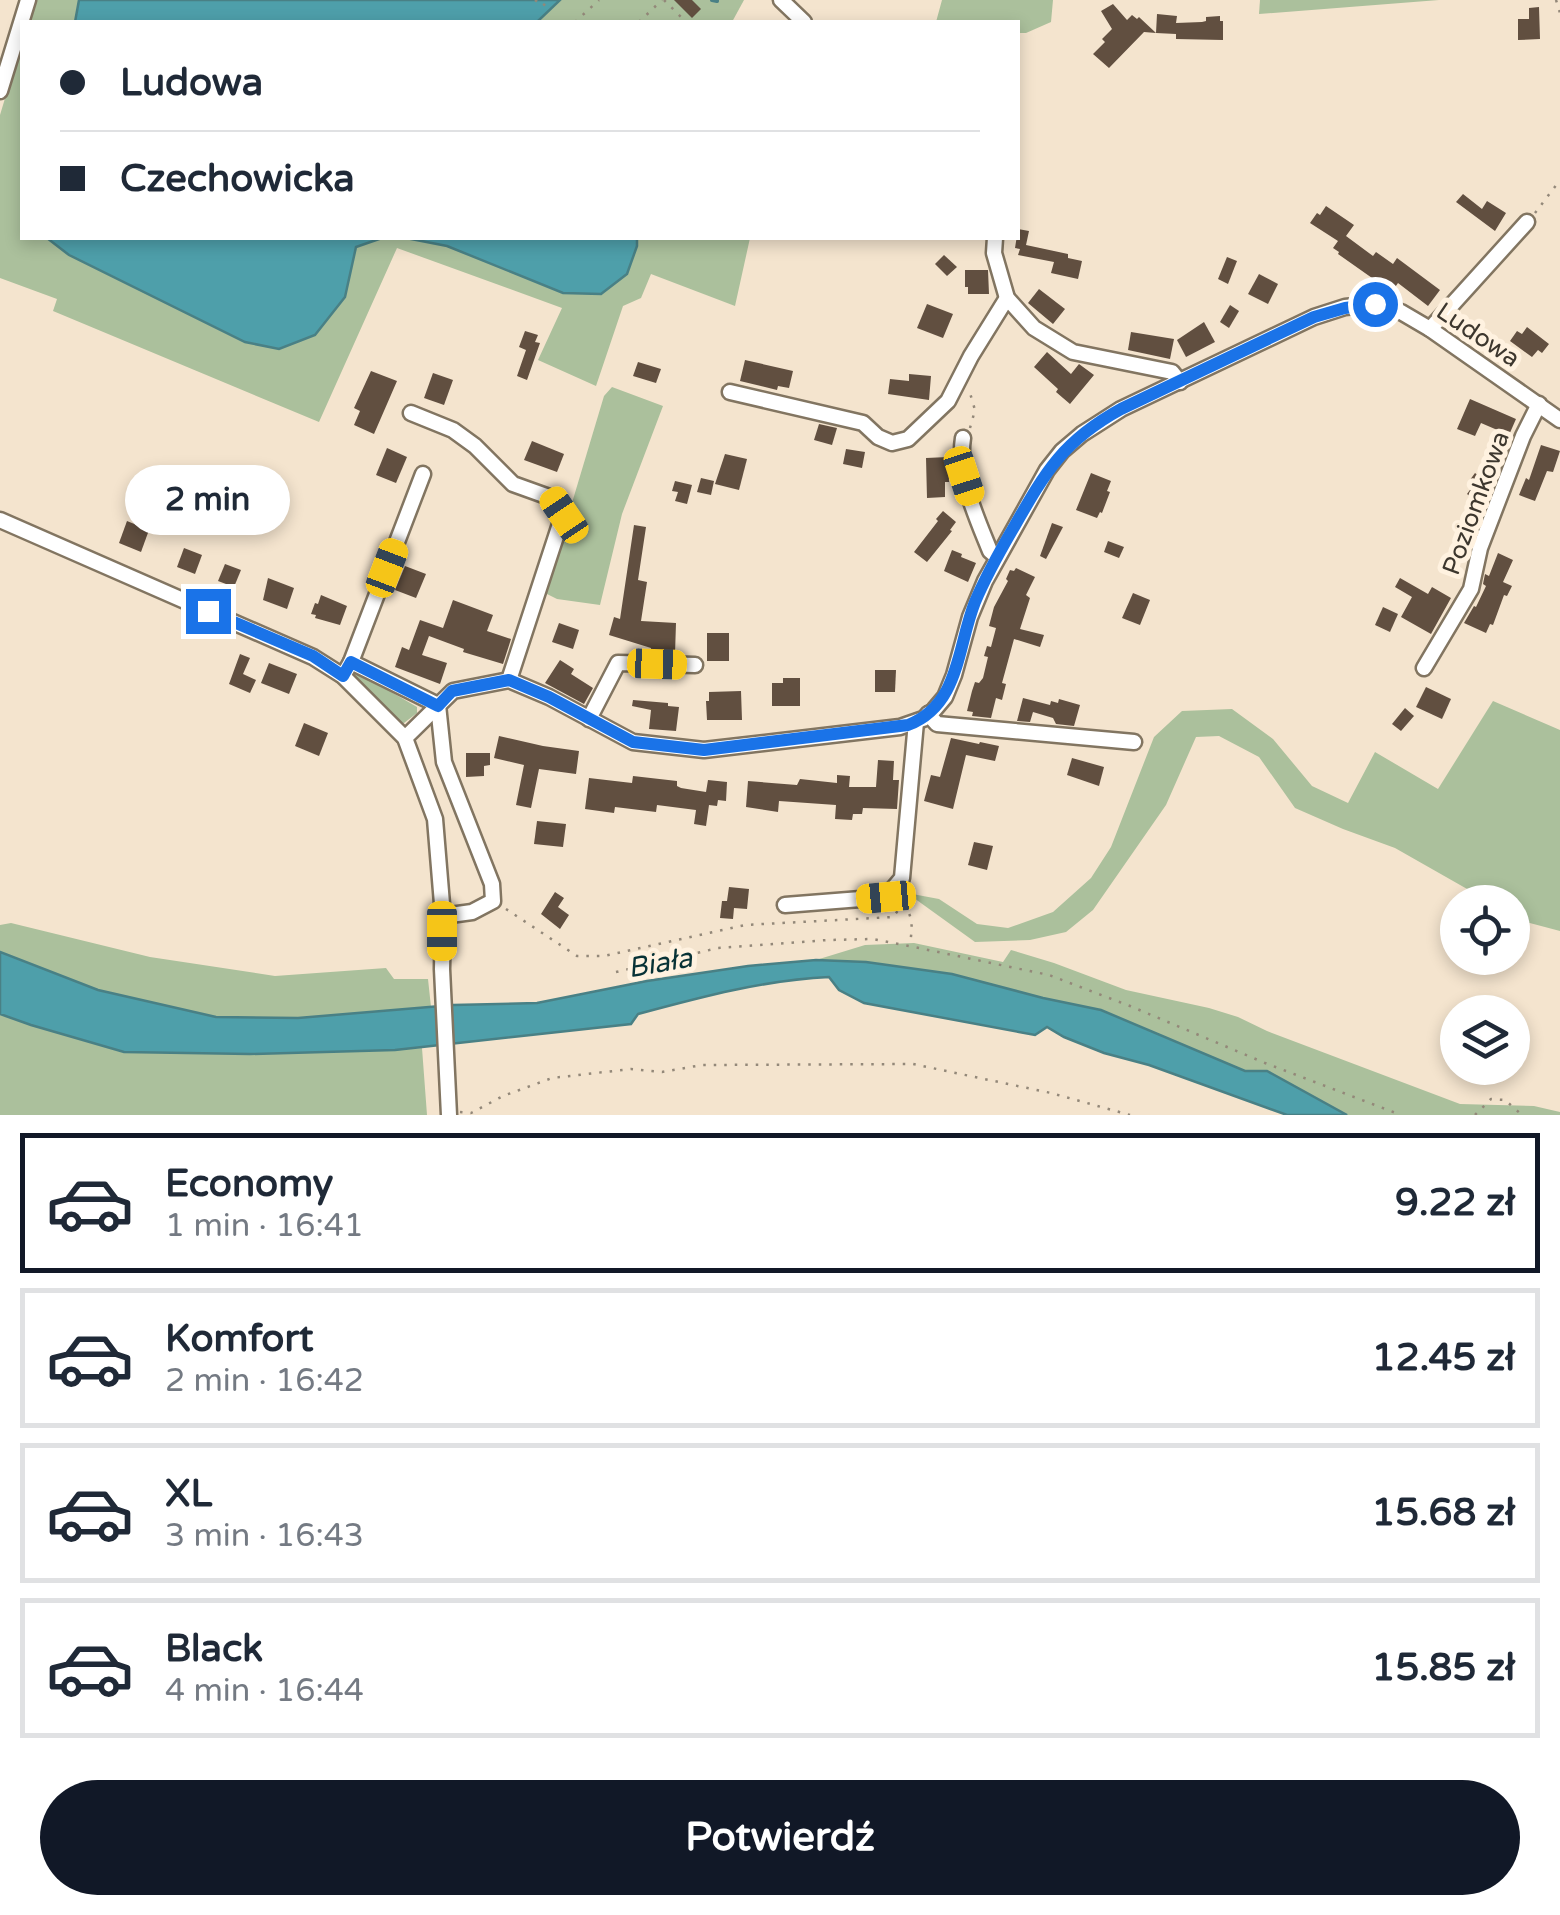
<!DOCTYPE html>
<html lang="pl">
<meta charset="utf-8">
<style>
body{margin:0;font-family:"Varela Round",sans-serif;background:#f6f6f7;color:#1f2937;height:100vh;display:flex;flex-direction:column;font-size:38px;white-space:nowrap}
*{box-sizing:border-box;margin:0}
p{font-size:32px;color:#747a83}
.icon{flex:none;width:55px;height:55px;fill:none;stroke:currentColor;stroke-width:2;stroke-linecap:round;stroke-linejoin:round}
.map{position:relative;height:1115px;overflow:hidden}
.details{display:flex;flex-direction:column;background:#fff;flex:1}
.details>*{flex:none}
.hud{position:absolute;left:20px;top:20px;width:1000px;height:220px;border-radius:0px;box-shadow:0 5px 15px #0003;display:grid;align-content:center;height:220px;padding:0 40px;background:#fff}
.buttons{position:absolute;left:1440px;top:885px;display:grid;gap:20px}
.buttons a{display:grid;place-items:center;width:90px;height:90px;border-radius:50%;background:#fff;box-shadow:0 5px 15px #0003;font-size:50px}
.end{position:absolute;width:45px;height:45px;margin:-22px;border:12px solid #1a73e8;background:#fff;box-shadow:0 0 0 5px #fff}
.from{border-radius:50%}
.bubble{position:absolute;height:70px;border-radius:35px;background:#fff;box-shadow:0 5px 15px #0003;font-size:32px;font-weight:800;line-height:70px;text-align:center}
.car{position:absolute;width:30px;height:60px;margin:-30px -15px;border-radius:12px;box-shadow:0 0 8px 2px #0007;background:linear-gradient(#f5c518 24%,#345 0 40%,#f5c518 0 76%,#345 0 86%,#f5c518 0)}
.hud b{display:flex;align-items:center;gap:35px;height:95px;font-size:38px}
.hud b+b{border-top:2px solid #e0e1e3}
.hud i{width:25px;height:25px;background:#1f2937}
ul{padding:18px 0 0;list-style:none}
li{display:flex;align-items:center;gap:30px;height:140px;margin:0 20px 15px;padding:0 20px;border:5px solid #e0e1e3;border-radius:0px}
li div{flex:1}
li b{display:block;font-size:38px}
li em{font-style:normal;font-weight:800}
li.current{border-color:#111827}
li>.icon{width:90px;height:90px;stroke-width:1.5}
.cta{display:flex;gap:20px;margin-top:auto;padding:20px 40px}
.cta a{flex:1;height:115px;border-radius:60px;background:#111827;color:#fff;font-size:40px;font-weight:800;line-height:115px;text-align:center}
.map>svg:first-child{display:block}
.green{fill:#abc09c}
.water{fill:#4e9faa;stroke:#498085;stroke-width:2.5}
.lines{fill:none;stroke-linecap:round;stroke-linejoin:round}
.stream{stroke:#498085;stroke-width:4}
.building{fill:#614f40}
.minor-casing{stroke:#827561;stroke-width:19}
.path{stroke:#938879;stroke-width:2.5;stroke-dasharray:2.5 8;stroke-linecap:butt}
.minor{stroke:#fff;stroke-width:14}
.route{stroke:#1a73e8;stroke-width:12}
.labels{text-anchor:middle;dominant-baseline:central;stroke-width:10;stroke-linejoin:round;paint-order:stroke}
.street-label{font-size:25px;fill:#3d372e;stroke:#fff2e0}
.water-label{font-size:28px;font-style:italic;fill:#083236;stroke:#fff2e0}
</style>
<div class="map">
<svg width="1560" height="1115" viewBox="0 0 1560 1115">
<rect width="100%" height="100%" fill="#f4e4ce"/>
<!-- green -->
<g class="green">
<polygon points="35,0 79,0 75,22 28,22"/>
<polygon points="458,0 744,0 732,22 464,22"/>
<polygon points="942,0 1053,0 1051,22 1026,33 1018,33 1018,22 936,22"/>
<polygon points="1260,0 1439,0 1259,14"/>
<path d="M22,42V238H46L69,255L245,342L345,297L356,247C366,244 376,238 386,238C438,233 514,273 563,293L637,246V238H750L735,306L651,274L641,298L623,306L596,386L538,360L562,308L397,248L319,422L53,311L57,299L0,278V115Z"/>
<polygon points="612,387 663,406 622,514 600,605 557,599 545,593 604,396"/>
<polygon points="348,674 362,675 417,707 417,713 404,723 395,722 364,687"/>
<polygon points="1493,701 1560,730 1560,931 1526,922 1513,915 1512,902 1490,902 1395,848 1343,829 1295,808 1259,757 1219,736 1196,737 1166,805 1093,910 1066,932 1030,940 975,942 907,893 939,899 977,924 1008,928 1053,912 1091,878 1111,847 1154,737 1182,711 1232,709 1273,739 1312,786 1348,803 1375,752 1438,789"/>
<polygon points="11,923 150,957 275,976 386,968 394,979 428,979 431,1007 299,1018 216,1017 98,990 0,952 0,925"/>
<polygon points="914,943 1003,962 1011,950 1054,963 1126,990 1209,1008 1238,1017 1267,1031 1460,1104 1534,1106 1560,1112 1560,1115 1347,1115 1267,1071 1245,1071 1101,1010 1043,998 952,974 866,962 816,960 865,945"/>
<polygon points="0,1014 124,1052 250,1054 422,1048 427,1115 0,1115"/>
</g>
<!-- water -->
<g class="water">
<polygon points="79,0 560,0 537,22 75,22"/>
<polygon points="47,238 46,238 382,238 356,247 345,297 315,335 279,349 245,342 69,255"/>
<polygon points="406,238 637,238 637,246 627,274 601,294 563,293 447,246"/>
<path d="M0,952L98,990L216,1017L298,1018L453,1005L537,1003L647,981L748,966L816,960L866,962L952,974L1043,998L1101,1010L1245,1071H1267L1347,1115H1287L1149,1065L1104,1053L1064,1037L1047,1027L1035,1035L864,1003L839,990L829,977C764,980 701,997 638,1014L631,1024L395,1050L250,1054L124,1052L31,1025L0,1014Z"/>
</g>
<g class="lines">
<!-- stream -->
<polyline class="stream" points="712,0 717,1"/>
</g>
<!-- building -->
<g class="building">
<polygon points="674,0 692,0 701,9 692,18"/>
<polygon points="1113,4 1127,20 1132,15 1137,19 1139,17 1156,33 1144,32 1109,68 1093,54 1105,42 1102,39 1112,29 1101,11"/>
<polygon points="1539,7 1540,39 1518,40 1518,19 1529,19 1529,8"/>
<polygon points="1157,14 1177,16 1176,23 1202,22 1206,21 1206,17 1220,16 1220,21 1223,21 1223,40 1176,39 1176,34 1156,33"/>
<polygon points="1463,194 1482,209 1487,201 1506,213 1495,231 1456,202"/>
<polygon points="1326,206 1354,225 1346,236 1373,256 1376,252 1393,264 1397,258 1440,290 1428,306 1398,283 1393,290 1383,283 1382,285 1338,254 1339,252 1333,248 1338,241 1310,223 1317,213 1320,215"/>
<polygon points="1018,229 1029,231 1026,245 1068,254 1068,258 1082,261 1078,279 1051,273 1054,262 1018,255 1020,249 1015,248"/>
<polygon points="944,255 957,267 947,276 935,264"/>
<polygon points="1227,257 1237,261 1228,284 1218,279"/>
<polygon points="965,270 988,270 989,294 968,294 968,287 965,287"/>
<polygon points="1259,274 1278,284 1268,304 1248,294"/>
<polygon points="1039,289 1065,309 1053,324 1028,303"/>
<polygon points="927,304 953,314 943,338 917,328"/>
<polygon points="1230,305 1239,311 1229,328 1220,322"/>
<polygon points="1204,322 1215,342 1186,357 1177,340"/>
<polygon points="1527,327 1549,344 1542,353 1538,350 1532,357 1510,341 1517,331 1522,334"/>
<polygon points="525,331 538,335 535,342 540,343 527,380 517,376 526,350 519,347"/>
<polygon points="1131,332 1174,339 1170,359 1128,350"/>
<polygon points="1047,352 1071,374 1079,364 1094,375 1070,404 1056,392 1058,389 1034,367"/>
<polygon points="745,360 793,371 789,388 778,386 777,390 740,381"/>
<polygon points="638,362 661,369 656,383 633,376"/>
<polygon points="371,371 397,381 374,434 354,425 360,411 354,408"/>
<polygon points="433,373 453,380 444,405 424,398"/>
<polygon points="909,374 931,376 929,400 888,394 890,379 909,381"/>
<polygon points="1470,399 1516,419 1509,435 1481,423 1475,436 1457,429"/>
<polygon points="819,424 837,428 832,445 814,440"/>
<polygon points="532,441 564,454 557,472 524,460"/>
<polygon points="1541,445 1560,451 1553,472 1547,471 1535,501 1519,495 1526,478 1529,480"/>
<polygon points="387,448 407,457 396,483 376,475"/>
<polygon points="846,449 865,452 862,468 843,464"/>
<polygon points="725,454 747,459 739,490 715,484"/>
<polygon points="948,457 949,482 945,482 945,497 927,498 926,458"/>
<polygon points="1091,473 1111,481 1107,491 1110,492 1102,513 1100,512 1097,518 1076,510"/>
<polygon points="1475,473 1480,477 1482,474 1494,483 1483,506 1467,494 1472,487 1467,484"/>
<polygon points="701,478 714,481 711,495 697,492"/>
<polygon points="675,481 692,485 687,504 675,501 678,492 672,491"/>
<polygon points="245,509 261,515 256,530 240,524"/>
<polygon points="943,511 956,522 950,530 952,531 927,562 914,552 938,521 936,519"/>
<polygon points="127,521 149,530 141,552 119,543"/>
<polygon points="1052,523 1063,527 1046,559 1040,556"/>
<polygon points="634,525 646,527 638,580 647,582 641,621 676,623 675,654 651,653 651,648 609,635 614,617 620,619"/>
<polygon points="1108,541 1124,547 1119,558 1104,552"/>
<polygon points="184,548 202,555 195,574 177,567"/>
<polygon points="952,550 962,554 961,557 976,563 968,582 944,571"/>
<polygon points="1498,553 1513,560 1503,582 1512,586 1507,596 1504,595 1493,625 1490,624 1486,633 1464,623 1474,606 1476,607 1486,586 1483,584 1485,574 1489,576"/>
<polygon points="225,564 241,570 234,587 218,581"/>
<polygon points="405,566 426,574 416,598 395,590"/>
<polygon points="1016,568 1035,577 1026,595 1030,598 1020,629 1044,635 1040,647 1014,639 1002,683 1006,684 1002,700 996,698 991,718 972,716 973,712 967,711 972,691 975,682 979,683 983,678 988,657 984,656 987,646 991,647 996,628 989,626 994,607 1008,581 1006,579 1010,570 1014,571"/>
<polygon points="268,578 294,588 287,609 263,600"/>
<polygon points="1400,578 1428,594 1432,587 1451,598 1431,634 1401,617 1412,597 1395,587"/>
<polygon points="1133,593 1150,600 1140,625 1122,618"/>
<polygon points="321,595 347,606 340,625 315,618 316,615 311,614 315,603 318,604"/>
<polygon points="453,600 493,615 487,631 511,639 503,664 463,652 464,649 429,636 422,655 447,663 440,684 395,667 402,647 409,650 420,620 443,628"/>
<polygon points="1383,607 1398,614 1390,632 1375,625"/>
<polygon points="559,623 579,630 573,649 552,642"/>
<rect x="707" y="633" width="22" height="28"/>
<polygon points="240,654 250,658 243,674 256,680 250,693 229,684"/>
<polygon points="560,660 574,669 571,674 593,688 584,704 545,683"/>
<polygon points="269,663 297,674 289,694 261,683"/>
<polygon points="875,670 896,670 895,692 875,692"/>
<polygon points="783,678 800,678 800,706 772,706 772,683 783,683"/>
<polygon points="1426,687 1451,699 1442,719 1416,707"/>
<polygon points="741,691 742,720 707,720 706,701 709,701 709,692"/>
<polygon points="1023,698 1050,705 1051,701 1058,703 1059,699 1080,705 1074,726 1056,724 1053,718 1033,712 1030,722 1017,721"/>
<polygon points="633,700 668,703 668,706 679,707 676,731 649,729 651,710 632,706"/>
<polygon points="1405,708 1414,716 1401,731 1392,724"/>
<polygon points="304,723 328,733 319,756 295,746"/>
<polygon points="499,736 543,746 579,751 576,774 539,769 531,808 516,805 524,765 494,758"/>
<polygon points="951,738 979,744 980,742 999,746 995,761 966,755 953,809 924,801 931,775 940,777"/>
<polygon points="466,753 490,753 490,765 484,766 484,776 466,777"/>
<polygon points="1072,758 1104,767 1099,786 1067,775"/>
<polygon points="878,760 894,761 893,780 899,780 897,809 863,808 862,814 853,814 852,820 835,819 836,805 779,801 778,812 746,807 748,781 797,785 800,779 837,783 837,775 850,776 849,787 876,787"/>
<polygon points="633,776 677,781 677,786 681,788 706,792 708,780 727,782 726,801 718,800 717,806 709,805 706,826 694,824 696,810 657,805 656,812 615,807 614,813 585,809 589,778 632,783"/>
<polygon points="537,821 566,824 563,847 534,844"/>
<polygon points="974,842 993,846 987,870 968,865"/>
<polygon points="729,887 749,889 747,909 734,908 733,919 720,918 722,901 727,901"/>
<polygon points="555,892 564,898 558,907 569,915 560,929 541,914"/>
</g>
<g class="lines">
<defs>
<g id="minor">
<polyline points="781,0 804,22"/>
<polyline points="0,91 28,0"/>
<polyline points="995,238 994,253 1007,298 1034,328 1073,352 1172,372 1180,382"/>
<polyline points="1430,329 1527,222"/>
<polyline points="730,392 863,423 878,437 892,443 908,439 948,401 971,356 1007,298"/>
<polyline points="411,413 453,430 475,446 513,484 552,498 563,515 509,680"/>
<path d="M963,438C957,476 976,516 990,551L997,557"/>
<polyline points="0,520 313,657 343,676 405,738 435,819 443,916 442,969 449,1115"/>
<polyline points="351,662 423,474"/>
<polyline points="1424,668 1471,589 1480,548 1523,436 1539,404"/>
<polyline points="343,676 351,662 438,705 444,762 492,884 493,901 472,912 443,916"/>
<polyline points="928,714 937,724 1134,742"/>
<polyline points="589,719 618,663 695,665"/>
<polyline points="405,738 453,691 509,680 549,697 633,742 704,750 900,727 923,719 934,710 945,697 954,675 970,617 985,581 1047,470 1062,451 1082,434 1121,409 1314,317 1345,307 1375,304 1401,312 1430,329 1560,420"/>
<polyline points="785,905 886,897 902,878 916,722"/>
</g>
</defs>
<!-- minor casing -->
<use href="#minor" class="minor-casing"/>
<!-- path -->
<g class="path">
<polyline points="535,0 543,6 548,0"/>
<polyline points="664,0 686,22"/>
<polyline points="1556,0 1560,13"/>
<polyline points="575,22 599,0"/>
<polyline points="639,22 662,0"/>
<polyline points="1535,213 1560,180"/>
<polyline points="970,428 975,410 970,393"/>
<path d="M904,905C914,918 912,929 910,944"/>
<polyline points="506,909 577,956 604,956 745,925 893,917 903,904 903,899"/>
<polyline points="616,972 718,948 828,940 873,939 909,946 1049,975 1130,1006 1265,1063 1401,1115"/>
<polyline points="460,1112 471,1113 503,1096 552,1078 631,1069 662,1072 702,1065 913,1064 1051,1093 1130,1115"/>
<polyline points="1475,1115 1491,1099 1505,1100 1522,1115"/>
</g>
<!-- minor -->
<use href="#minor" class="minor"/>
</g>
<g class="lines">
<!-- route -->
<path class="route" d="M208,611L313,656L343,676L351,662L438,706L452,691L509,680L549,697L633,742L704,750L908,725C960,705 957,647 975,602C986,576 1000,551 1014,527C1046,471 1063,441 1121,409L1314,317L1345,308L1375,304"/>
</g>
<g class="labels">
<!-- street labels -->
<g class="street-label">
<text transform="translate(1478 335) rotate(34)">Ludowa</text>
<text transform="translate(1476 503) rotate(-70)">Poziomkowa</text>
</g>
<!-- water labels -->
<g class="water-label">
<text transform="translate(660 963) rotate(-10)">Biała</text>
</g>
</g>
</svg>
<div class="buttons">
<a><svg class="icon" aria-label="locate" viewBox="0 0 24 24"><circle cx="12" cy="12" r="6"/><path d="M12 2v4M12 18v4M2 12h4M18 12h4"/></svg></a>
<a><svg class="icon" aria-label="layers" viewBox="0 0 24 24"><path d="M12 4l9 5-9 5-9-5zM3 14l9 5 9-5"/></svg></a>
</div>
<i class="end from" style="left:1375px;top:304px"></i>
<i class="end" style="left:208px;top:611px"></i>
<div class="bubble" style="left:125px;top:465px;width:165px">2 min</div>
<i class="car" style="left:964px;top:476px;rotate:162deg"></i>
<i class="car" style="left:564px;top:515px;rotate:326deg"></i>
<i class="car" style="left:387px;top:568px;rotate:21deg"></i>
<i class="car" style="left:657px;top:664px;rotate:92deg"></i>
<i class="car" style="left:886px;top:897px;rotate:265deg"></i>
<i class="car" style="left:442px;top:931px;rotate:180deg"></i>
<div class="hud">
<b><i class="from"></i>Ludowa</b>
<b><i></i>Czechowicka</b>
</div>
</div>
<section class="details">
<ul>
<li class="current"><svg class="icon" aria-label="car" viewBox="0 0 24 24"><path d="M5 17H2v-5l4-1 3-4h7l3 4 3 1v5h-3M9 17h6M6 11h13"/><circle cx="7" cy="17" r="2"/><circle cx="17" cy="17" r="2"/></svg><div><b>Economy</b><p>1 min · 16:41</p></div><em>9.22 zł</em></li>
<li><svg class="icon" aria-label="car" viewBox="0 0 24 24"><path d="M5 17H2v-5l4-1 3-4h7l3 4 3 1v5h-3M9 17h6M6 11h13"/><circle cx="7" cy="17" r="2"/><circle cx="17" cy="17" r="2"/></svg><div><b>Komfort</b><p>2 min · 16:42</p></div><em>12.45 zł</em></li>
<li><svg class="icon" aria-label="car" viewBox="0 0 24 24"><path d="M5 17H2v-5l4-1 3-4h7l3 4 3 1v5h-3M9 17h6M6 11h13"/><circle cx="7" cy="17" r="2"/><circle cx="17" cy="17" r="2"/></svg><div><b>XL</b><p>3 min · 16:43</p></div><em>15.68 zł</em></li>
<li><svg class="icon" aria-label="car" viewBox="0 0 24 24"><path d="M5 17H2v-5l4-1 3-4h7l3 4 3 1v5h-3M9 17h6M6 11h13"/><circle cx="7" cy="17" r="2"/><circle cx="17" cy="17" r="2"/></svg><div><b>Black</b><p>4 min · 16:44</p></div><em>15.85 zł</em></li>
</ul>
<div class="cta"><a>Potwierdź</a></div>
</section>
